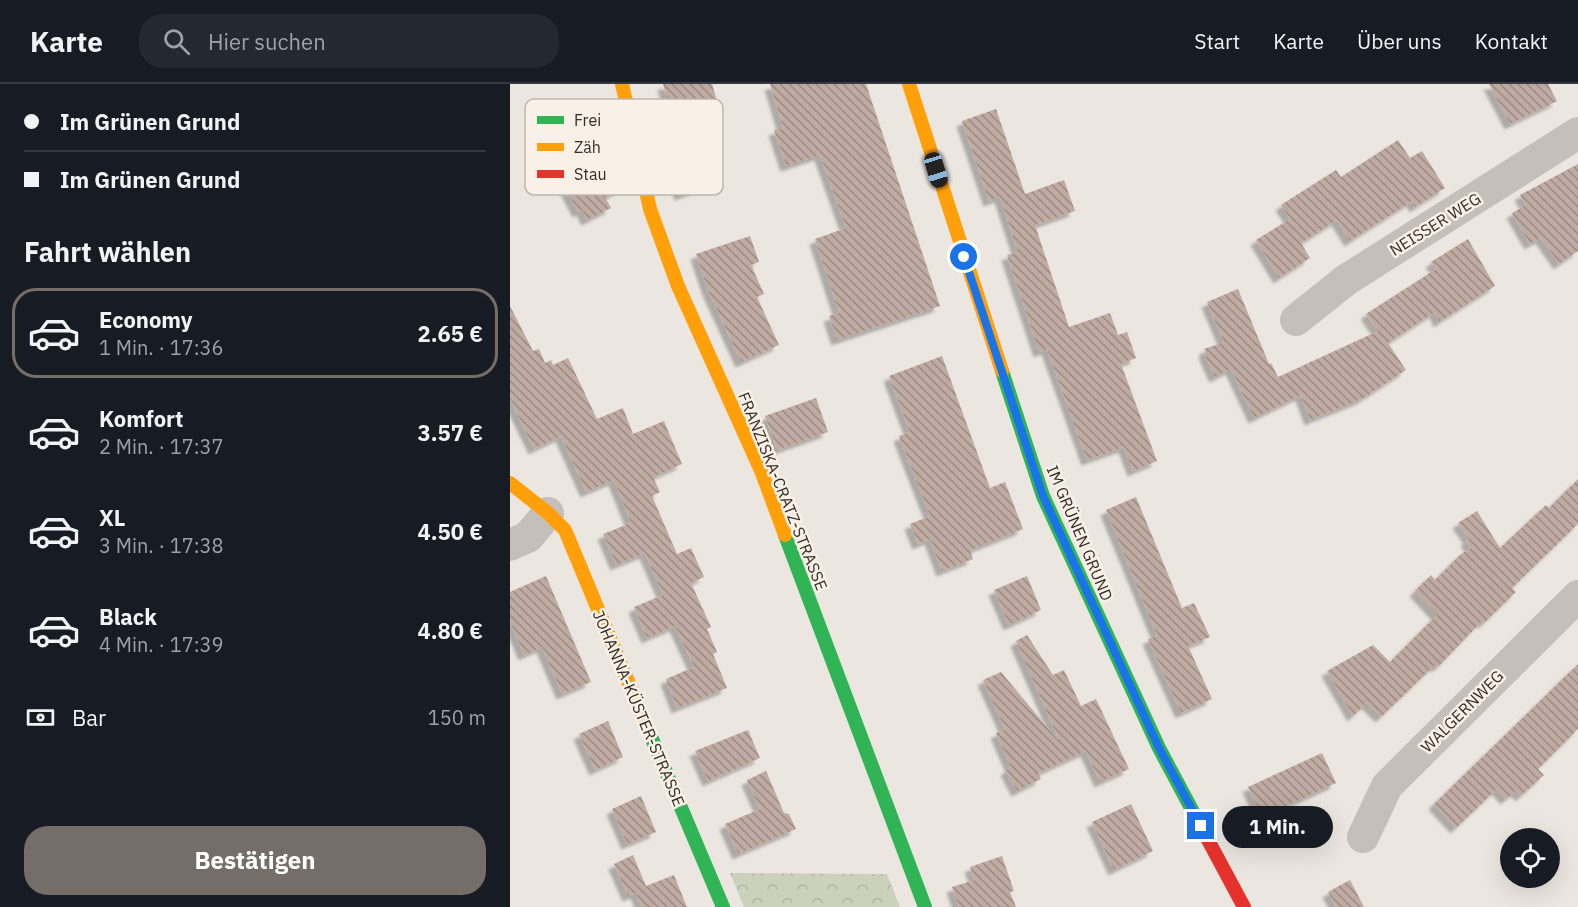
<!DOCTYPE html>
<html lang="de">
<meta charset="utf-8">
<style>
body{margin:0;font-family:"IBM Plex Sans",sans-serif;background:#242831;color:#f1f3f6;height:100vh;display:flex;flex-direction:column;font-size:22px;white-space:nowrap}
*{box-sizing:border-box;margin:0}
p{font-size:20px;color:#9ea1a6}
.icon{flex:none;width:33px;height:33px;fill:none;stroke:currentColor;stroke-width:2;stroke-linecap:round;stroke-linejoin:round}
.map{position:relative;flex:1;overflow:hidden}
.drawer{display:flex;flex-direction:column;background:#171b24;width:510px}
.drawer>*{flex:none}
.top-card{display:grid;align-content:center;height:132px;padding:0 24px;background:#171b24}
.tools{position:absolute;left:990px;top:744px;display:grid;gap:12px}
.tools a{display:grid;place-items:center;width:60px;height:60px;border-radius:50%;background:#171b24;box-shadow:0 6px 24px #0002;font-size:30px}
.end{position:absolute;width:27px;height:27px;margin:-14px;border:8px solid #1a73e8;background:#fff;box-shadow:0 0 0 3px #fff}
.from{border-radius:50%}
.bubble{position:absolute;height:42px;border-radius:21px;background:#171b24;box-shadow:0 6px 24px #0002;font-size:20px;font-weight:700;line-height:42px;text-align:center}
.car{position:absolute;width:18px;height:36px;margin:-18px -9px;border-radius:8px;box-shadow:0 0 4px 2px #0007;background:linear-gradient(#222 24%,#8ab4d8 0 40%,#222 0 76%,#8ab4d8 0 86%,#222 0)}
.top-card b{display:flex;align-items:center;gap:21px;height:57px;font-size:22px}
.top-card b+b{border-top:2px solid #363941}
.top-card i{width:15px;height:15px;background:#f1f3f6}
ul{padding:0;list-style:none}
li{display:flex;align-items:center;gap:18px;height:90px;margin:0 12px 9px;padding:0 12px;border:3px solid transparent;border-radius:24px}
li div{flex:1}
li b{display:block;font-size:22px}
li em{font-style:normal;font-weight:700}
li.selected{border-color:#756d68}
li>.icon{width:54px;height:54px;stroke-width:1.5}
h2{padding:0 24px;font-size:27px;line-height:72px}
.pay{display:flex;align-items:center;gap:15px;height:66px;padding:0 24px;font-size:22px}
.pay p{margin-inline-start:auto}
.action{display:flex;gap:12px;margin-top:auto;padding:12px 24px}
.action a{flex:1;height:69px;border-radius:24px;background:#756d68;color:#fff;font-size:24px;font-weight:700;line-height:69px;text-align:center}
header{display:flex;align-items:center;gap:36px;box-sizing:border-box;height:84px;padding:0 30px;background:#171b24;border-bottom:2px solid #363941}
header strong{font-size:28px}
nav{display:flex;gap:33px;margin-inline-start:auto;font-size:21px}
.search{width:420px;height:54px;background:#242831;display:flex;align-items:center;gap:15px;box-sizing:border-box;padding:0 21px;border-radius:24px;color:#9ea1a6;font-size:22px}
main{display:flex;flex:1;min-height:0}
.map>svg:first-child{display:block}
.park{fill:url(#park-crowns)}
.building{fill:url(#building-back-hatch);filter:url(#shadow)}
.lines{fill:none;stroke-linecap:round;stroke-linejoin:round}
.street{stroke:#c4bfb9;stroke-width:32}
.fast{stroke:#30b455;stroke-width:14}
.slow{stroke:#ff9f0a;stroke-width:14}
.jam{stroke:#e5322d;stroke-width:14}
.route{stroke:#1a73e8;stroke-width:8}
.labels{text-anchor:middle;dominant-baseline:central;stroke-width:5;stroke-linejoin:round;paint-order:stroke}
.street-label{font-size:16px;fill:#352c28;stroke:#f9f1e7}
.key{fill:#f9f1e7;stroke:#beb6ae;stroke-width:1.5}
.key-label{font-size:16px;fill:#352c28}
</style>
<header>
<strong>Karte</strong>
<div class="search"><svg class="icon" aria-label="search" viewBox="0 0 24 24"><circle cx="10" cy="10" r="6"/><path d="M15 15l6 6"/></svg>Hier suchen</div>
<nav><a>Start</a><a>Karte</a><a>Über uns</a><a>Kontakt</a></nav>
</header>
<main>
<section class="drawer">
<div class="top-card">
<b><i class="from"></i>Im Grünen Grund</b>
<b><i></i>Im Grünen Grund</b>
</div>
<h2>Fahrt wählen</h2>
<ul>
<li class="selected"><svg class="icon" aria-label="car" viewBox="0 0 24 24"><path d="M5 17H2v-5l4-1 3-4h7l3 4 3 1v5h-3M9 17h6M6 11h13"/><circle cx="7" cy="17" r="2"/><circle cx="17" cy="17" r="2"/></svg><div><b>Economy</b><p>1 Min. · 17:36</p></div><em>2.65 €</em></li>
<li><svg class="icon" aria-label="car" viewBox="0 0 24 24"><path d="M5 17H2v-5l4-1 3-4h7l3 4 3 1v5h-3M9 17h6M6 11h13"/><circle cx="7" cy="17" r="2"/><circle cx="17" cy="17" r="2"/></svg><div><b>Komfort</b><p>2 Min. · 17:37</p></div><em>3.57 €</em></li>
<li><svg class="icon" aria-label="car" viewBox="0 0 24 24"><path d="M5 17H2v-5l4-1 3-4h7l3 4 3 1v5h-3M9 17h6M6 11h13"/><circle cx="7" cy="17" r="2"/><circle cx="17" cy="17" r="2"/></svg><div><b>XL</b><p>3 Min. · 17:38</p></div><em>4.50 €</em></li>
<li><svg class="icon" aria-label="car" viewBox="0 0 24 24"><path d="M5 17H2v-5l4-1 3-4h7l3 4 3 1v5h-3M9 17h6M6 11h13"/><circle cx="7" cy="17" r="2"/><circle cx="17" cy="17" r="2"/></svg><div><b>Black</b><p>4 Min. · 17:39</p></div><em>4.80 €</em></li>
</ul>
<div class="pay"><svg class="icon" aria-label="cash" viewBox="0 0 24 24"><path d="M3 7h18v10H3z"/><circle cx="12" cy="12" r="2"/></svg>Bar<p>150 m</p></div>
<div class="action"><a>Bestätigen</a></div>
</section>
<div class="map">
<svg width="1068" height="823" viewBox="0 0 1068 823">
<defs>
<pattern id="park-crowns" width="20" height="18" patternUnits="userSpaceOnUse" patternTransform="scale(1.5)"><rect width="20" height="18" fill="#ccd1bb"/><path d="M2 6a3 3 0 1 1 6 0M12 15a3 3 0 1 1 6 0" fill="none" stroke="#b0b4a1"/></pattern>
<pattern id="building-back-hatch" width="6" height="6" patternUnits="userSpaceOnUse" patternTransform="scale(1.5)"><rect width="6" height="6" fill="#bfaba2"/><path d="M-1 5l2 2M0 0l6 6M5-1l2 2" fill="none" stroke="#9c8b84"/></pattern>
<filter id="shadow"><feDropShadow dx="-5.5" dy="5.5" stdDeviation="1.5" flood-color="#0004"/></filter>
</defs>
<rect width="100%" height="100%" fill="#ece6e0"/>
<!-- park -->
<polygon class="park" points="220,789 377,790 390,823 234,823"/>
<!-- building -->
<g class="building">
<polygon points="153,0 202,0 208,20 197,23 208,58 195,63 207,98 170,111 159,73 172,69"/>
<polygon points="260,0 356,0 430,222 327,256 319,232 329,229 305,155 336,144 310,71 276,82 264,46 273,44"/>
<polygon points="979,0 1038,0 1047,17 1000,40"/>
<polygon points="96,15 100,32 95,35 100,46 85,54 111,105 95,113 101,124 77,136 72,126 68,128 52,97 56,95 49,82 61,76 35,30"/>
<polygon points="486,25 515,110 554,96 565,127 525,141 559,243 600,229 608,251 617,248 626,274 611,280 647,377 623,387 614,363 577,376 537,265 529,268 497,171 508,168 490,113 479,117 452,37"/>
<polygon points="888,56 900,74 912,67 935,104 905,123 902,117 840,157 827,136 791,159 800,174 769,194 746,156 780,135 771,121 826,86 831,93"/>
<polygon points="1068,80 1068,167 1049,180 1031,154 1020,160 1002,129 1016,121 1010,111"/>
<polygon points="240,152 249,178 241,181 254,210 247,213 269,261 231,278 198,206 186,170"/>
<polygon points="958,155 985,202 929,238 925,228 878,259 896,286 852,315 800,336 791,311 744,334 721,285 705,293 694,269 696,268 694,265 714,258 697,218 728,205 759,280 761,279 768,293 868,247 856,230 926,185 921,178"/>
<polygon points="0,222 23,267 29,265 35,279 41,276 43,281 58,274 87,335 113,324 123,350 154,337 172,380 143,393 150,408 142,412 167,470 181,464 194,493 181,499 201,543 197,545 207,568 203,570 217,604 167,624 156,595 184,583 165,542 137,554 124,523 153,511 135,469 106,481 93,450 121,439 104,396 76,408 51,352 24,365 0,315"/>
<polygon points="432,272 480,404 495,398 513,445 460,466 463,475 432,487 420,455 408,460 400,440 420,432 389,352 400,348 379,292"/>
<polygon points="306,314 318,348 267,366 255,332"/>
<polygon points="1068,395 1068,440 1002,504 1006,508 974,539 972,537 929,582 924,582 871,633 857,619 843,632 817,587 863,561 880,578 927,531 905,507 921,491 925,496 951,470 961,464 956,457 959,455 948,439 967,427 990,464 1036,421 1039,424"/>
<polygon points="626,413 672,524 684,519 700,553 678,562 702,615 671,629 638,555 647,551 596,426"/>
<polygon points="36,492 81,598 52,610 32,563 14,571 0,537 0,508"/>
<polygon points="517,492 531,526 499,541 484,506"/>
<polygon points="517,551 543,591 554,586 571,622 586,615 619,685 590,698 576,667 528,689 531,695 507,707 496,686 501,683 486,649 495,645 473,596 491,588 547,655 548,654 506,557"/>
<polygon points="1068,580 1068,645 1028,685 1034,691 1011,712 1006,707 996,715 987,705 946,744 924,720"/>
<polygon points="98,637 113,673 85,686 69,650"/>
<polygon points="238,646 250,674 198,697 185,667"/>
<polygon points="812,669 826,699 752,733 738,703"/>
<polygon points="256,687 274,729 279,730 286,745 228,770 215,740 250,725 237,696"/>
<polygon points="131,712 146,748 117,760 102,725"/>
<polygon points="621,720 643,767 604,786 582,738"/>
<polygon points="123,771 136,802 164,791 177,823 132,823 126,809 118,812 104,780"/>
<polygon points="492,772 504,807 500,808 506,823 449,823 442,803 465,796 460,783"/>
<polygon points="840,796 854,823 826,823 818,808"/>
</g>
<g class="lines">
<!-- street -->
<g class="street">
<polyline points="786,236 836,196 1068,49"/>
<polyline points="0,461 18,453 38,429"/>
<polyline points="853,753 877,702 1068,512"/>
</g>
<!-- fast -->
<g class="fast">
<polyline points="492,287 533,412 649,664 697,754"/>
<polyline points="275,451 415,823"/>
<polyline points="137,643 213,823"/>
</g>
<!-- slow -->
<g class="slow">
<polyline points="112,0 140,125 168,202 252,389 275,451"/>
<polyline points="399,0 492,287"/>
<polyline points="0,399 38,429 55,446 137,643"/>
</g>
<!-- jam -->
<polyline class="jam" points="697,754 734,823"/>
</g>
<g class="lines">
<!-- route -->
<polyline class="route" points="454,173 533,412 649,664 691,742"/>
</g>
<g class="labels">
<!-- street labels -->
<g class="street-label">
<text transform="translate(925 140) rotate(-32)">NEISSER WEG</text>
<text transform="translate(273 407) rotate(68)">FRANZISKA-CRATZ-STRASSE</text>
<text transform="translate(570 449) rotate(67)">IM GRÜNEN GRUND</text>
<text transform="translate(129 624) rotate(67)">JOHANNA-KÜSTER-STRASSE</text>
<text transform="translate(952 627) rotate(-45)">WALGERNWEG</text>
</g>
</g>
<!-- legend -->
<rect x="15" y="15" width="198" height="96" rx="9" class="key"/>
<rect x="27" y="32" width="27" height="8" fill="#30b455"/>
<rect x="27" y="59" width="27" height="8" fill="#ff9f0a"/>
<rect x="27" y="86" width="27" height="8" fill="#e5322d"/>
<g class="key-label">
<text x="64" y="42">Frei</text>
<text x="64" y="69">Zäh</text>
<text x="64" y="96">Stau</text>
</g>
</svg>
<div class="tools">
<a><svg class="icon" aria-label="locate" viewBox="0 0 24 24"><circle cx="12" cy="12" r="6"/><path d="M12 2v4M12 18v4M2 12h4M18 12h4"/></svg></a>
</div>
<i class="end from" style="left:454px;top:173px"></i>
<i class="end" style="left:691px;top:742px"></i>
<div class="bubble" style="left:712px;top:722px;width:111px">1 Min.</div>
<i class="car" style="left:426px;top:86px;rotate:163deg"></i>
</div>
</main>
